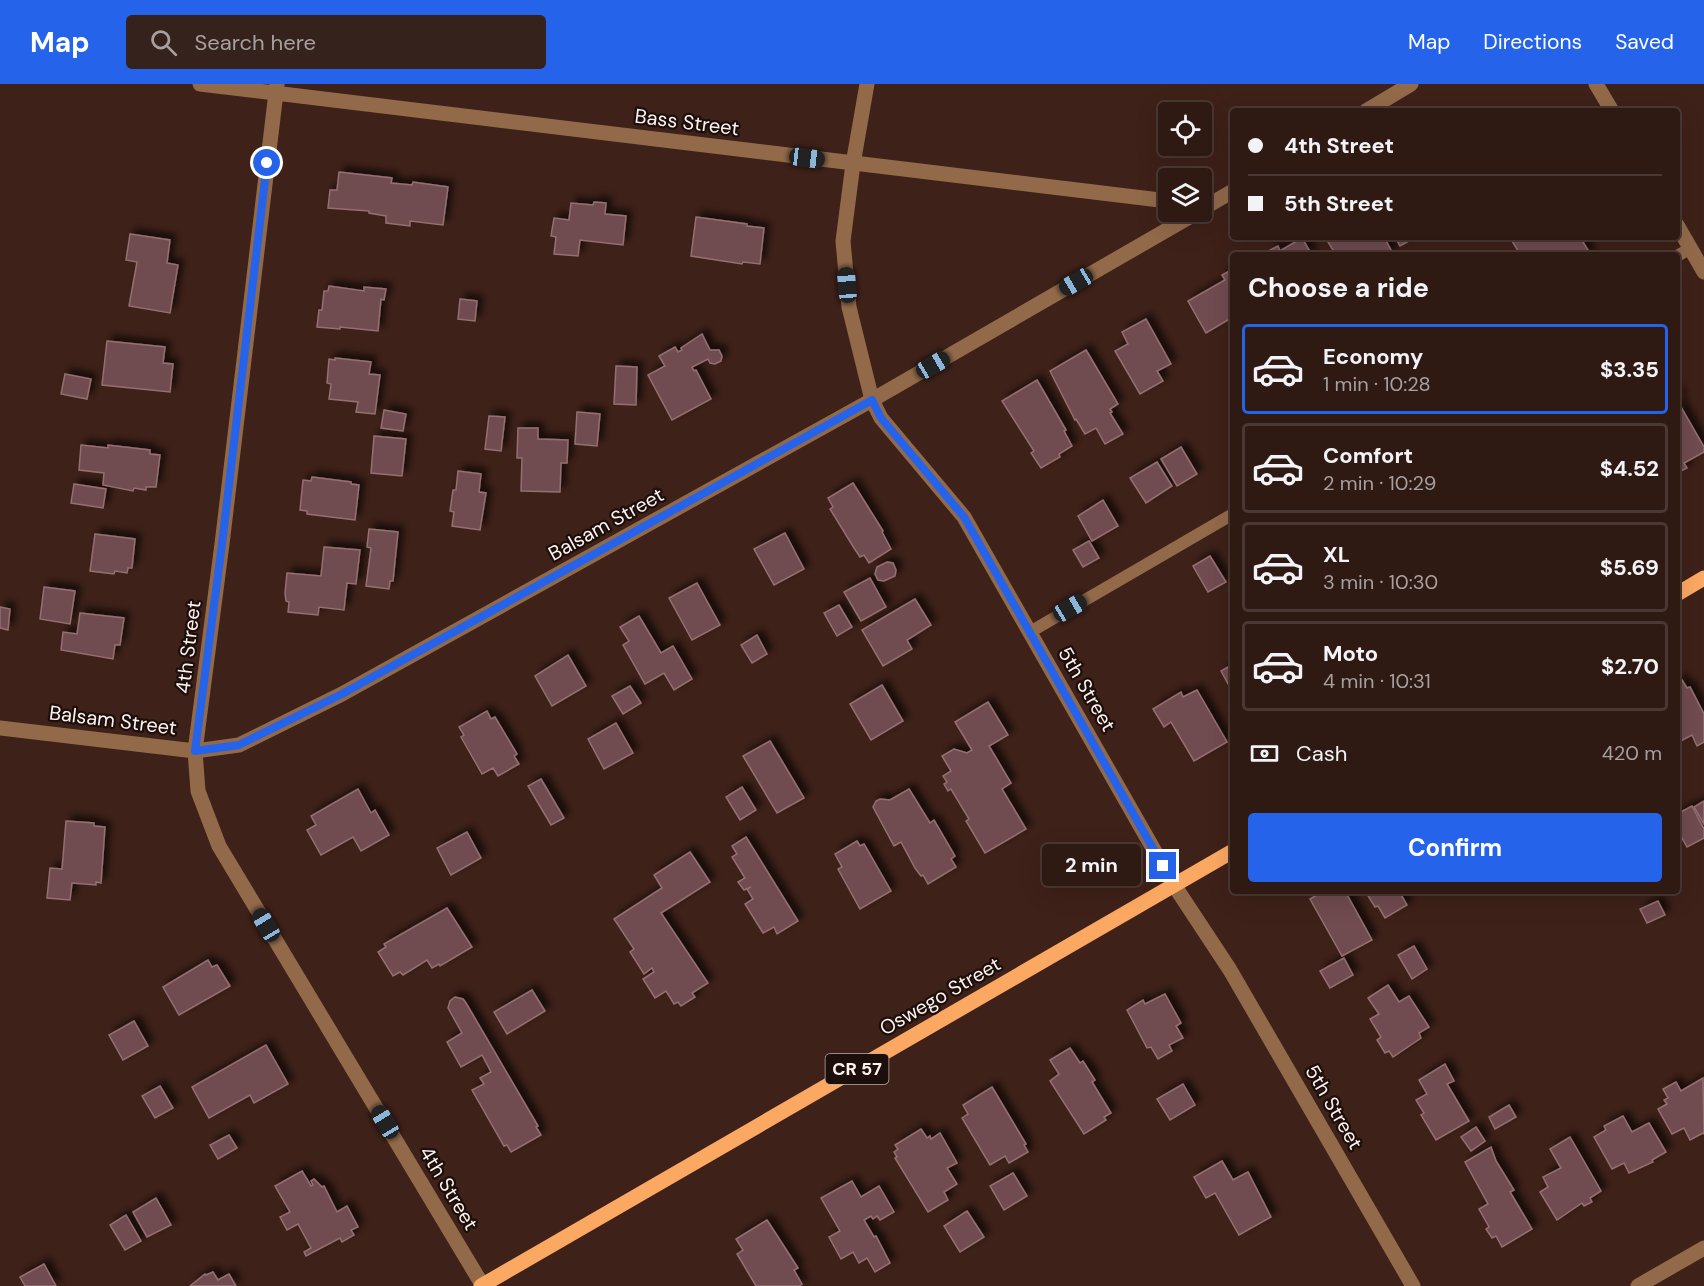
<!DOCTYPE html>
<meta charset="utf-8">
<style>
body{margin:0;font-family:"DM Sans",sans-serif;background:#36221c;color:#f1f3f6;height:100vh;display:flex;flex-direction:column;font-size:22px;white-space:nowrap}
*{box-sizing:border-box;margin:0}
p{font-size:20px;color:#a7a0a0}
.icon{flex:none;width:33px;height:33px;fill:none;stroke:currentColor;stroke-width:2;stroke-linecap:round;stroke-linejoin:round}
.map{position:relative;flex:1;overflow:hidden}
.panel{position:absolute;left:1230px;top:168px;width:450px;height:642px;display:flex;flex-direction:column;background:#2e1913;border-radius:6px;box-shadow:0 6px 24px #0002,0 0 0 2px #493833}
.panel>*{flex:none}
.hud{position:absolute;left:1230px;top:24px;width:450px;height:132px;border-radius:6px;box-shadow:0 6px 24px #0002,0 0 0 2px #493833;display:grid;align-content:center;height:132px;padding:0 18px;background:#2e1913}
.buttons{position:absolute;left:1158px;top:18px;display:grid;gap:12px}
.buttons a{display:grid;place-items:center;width:54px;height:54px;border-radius:6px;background:#2e1913;box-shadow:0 6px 24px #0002,0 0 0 2px #493833;font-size:30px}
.end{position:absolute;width:27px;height:27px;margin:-14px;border:8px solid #2563eb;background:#fff;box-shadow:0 0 0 3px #fff}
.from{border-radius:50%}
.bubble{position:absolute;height:42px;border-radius:6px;background:#2e1913;box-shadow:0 6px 24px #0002,0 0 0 2px #493833;font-size:20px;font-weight:700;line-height:42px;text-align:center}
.car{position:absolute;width:18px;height:36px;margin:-18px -9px;border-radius:8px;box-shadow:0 0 4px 2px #0007;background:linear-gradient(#222 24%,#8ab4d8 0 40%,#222 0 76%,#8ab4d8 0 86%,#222 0)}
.hud b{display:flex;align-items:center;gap:21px;height:57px;font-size:22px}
.hud b+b{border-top:2px solid #493833}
.hud i{width:15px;height:15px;background:#f1f3f6}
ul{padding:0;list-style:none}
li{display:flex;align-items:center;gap:18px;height:90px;margin:0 12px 9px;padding:0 6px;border:3px solid #493833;border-radius:6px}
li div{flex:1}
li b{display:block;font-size:22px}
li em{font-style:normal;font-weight:700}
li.active{border-color:#2563eb}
li>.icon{width:54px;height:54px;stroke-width:1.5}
h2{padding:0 18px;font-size:27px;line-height:72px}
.pay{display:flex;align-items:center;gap:15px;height:66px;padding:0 18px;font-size:22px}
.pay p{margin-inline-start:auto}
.action{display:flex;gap:12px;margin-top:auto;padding:12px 18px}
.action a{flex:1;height:69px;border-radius:6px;background:#2563eb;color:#fff;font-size:24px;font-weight:700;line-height:69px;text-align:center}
header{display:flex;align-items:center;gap:36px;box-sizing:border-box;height:84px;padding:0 30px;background:#2563eb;color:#fff}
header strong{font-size:28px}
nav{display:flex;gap:33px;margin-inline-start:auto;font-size:21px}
.search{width:420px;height:54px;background:#36221c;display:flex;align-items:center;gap:15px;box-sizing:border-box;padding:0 21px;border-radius:6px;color:#a7a0a0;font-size:22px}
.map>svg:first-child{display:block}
.building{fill:#6f4c4f;stroke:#946f71;stroke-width:1.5;filter:url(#shadow)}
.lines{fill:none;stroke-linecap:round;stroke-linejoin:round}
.lane{stroke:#926a4a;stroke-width:12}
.street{stroke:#926a4a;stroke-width:15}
.primary{stroke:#fba862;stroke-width:15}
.route{stroke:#2563eb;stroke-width:8}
.labels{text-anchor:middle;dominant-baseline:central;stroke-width:4.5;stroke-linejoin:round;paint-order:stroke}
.shield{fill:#1c0f0b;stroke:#baaeaa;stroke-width:1.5}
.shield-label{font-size:18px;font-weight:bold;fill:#fef2ee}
.street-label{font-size:20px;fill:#fef2ee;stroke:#1c0f0b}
</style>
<header>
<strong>Map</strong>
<div class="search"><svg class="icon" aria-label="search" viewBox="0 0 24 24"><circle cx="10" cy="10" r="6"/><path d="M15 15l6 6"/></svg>Search here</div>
<nav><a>Map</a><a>Directions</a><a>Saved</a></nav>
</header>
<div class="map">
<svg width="1704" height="1202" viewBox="0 0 1704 1202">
<defs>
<filter id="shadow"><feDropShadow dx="5.5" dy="-5.5" stdDeviation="3" flood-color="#0009"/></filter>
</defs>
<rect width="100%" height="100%" fill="#3e2119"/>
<!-- building -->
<g class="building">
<polygon points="339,88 392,94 391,99 412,101 413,98 448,103 443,141 410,137 410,142 386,139 386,132 369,129 369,127 328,124 330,106 337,106"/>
<polygon points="594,118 606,119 605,130 626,132 623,161 580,156 578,172 554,170 556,153 551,152 554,134 569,136 571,119 593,121"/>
<polygon points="696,133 747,140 747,142 764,144 760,180 743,178 742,180 691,172"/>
<polygon points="130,150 170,156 167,179 178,181 170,229 129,222 137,178 126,176"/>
<polygon points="1325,153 1384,153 1392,168 1387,171 1336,171"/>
<polygon points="1395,153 1416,153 1400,162"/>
<polygon points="1519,153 1580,153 1591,171 1519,171 1520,170 1512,157"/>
<polygon points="1302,154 1312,171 1273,171 1270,166 1278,162 1280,167"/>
<polygon points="1233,185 1233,233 1206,249 1188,217 1225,196 1222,191"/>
<polygon points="329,202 364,207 364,203 386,205 384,216 381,215 378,247 340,243 340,245 317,243 319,226 322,226 324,207 328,207"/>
<polygon points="460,215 477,217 475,237 458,235"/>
<polygon points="1146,235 1171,280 1157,287 1163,297 1140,310 1115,267 1128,260 1122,248"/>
<polygon points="702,250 710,266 719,266 722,272 721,277 715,280 710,279 708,275 692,283 694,287 696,286 711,315 672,336 648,291 665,282 659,272 675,263 678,268 682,266 681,264"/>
<polygon points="107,257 165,263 163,279 173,280 170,308 102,301"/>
<polygon points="1086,266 1118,320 1110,325 1112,328 1110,329 1123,350 1105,360 1096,344 1085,350 1076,335 1075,336 1050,287"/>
<polygon points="335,274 371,278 369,290 380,291 375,330 356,328 358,318 329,315 331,300 327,299 329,275 335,276"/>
<polygon points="616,282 637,283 636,321 614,320"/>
<polygon points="65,290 91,295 87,315 61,310"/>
<polygon points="1037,296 1066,346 1064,347 1072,362 1059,370 1060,373 1041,384 1031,369 1034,367 1002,317"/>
<polygon points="1677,307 1681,314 1677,316 1704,363 1704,368 1684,379 1687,384 1677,389"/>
<polygon points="384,326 406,330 403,347 381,344"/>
<polygon points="577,328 600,330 597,362 575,360"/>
<polygon points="489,332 505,333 501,367 485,365"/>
<polygon points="518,344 538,344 538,355 568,356 567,379 561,379 560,408 521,407 522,374 517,374"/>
<polygon points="374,352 406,355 402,392 371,389"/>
<polygon points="81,361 108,364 108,361 150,366 150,370 160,371 156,403 146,403 146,406 134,404 133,407 103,401 104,389 79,386"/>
<polygon points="1181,363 1197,390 1177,402 1161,375"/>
<polygon points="1157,378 1172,402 1146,419 1130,394"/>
<polygon points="458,387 481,390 479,408 486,409 480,446 452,442 454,428 450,427 453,406 456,406"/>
<polygon points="312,393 351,398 351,400 359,401 355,436 307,430 307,427 300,426 303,396 311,397"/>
<polygon points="853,399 883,447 882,448 891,465 869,479 864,471 860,473 854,464 830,425 833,423 828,414"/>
<polygon points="74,400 106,405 103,424 71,419"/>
<polygon points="1103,416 1118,442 1092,457 1078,432"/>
<polygon points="369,445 398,448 393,497 390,497 389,505 366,502 371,464 367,463"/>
<polygon points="785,449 804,485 774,501 754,465"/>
<polygon points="95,450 135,455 132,484 128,484 127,489 115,487 114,490 90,487"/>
<polygon points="1089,457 1099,474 1083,483 1073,466"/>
<polygon points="324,463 360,466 356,500 347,499 344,526 319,523 318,531 288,528 289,518 286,517 285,509 287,489 321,492"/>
<polygon points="1210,472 1226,498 1208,508 1193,482"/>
<polygon points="887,478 893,479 896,486 895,492 884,497 878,496 875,490 877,483"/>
<polygon points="870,494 886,523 861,537 844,508"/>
<polygon points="697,499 720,541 692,556 669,514"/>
<polygon points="44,503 75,507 70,540 40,535"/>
<polygon points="915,515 931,541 907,556 912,565 883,582 862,546"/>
<polygon points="839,521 852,543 837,552 824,529"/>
<polygon points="0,523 10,525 8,546 0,544"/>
<polygon points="80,529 124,534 120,561 115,561 113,575 61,566 63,548 77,550"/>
<polygon points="639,532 661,569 673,562 692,595 674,606 664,589 645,600 623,561 629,557 620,543"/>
<polygon points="757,551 767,570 752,579 741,561"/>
<polygon points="568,571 586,602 552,622 535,592"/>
<polygon points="1233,580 1233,609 1221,587"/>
<polygon points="1682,596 1687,604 1690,603 1704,630 1704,658 1697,662 1692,651 1677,659 1677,598"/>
<polygon points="882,601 903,637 871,656 850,620"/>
<polygon points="630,602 641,619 623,630 612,612"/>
<polygon points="1197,606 1227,658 1194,677 1171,638 1164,643 1153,625 1181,608 1183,613"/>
<polygon points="988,618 1008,651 989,662 1011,699 1002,705 1026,745 985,769 966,737 969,735 951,705 948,707 944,700 947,698 943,692 951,687 942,672 954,665 967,669 972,666 955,638"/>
<polygon points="487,627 491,635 495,633 517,670 514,672 519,680 498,692 493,684 482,690 461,653 464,651 459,643"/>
<polygon points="616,639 633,669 604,685 588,655"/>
<polygon points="770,657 804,714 777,729 743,672"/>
<polygon points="541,695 564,734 551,741 528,702"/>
<polygon points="742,703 756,726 740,736 726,713"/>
<polygon points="358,705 371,729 375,726 389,751 361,767 353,753 321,771 307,746 316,741 311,732"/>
<polygon points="909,705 930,739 934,736 955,772 951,775 956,783 928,800 923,791 921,792 915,784 901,758 894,762 873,723 876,717 880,715 890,716"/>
<polygon points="1704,717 1704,740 1694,723"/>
<polygon points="1692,722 1704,745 1704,754 1687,763 1677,745 1677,730"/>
<polygon points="66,737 94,739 94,742 105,743 101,799 96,798 96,801 72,799 70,816 47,814 50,784 62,785"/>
<polygon points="467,748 481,774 451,791 437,764"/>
<polygon points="746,753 798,837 777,850 774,843 763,849 745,820 753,815 747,805 751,803 744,806 738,798 745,794 732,773 737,770 732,762"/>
<polygon points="857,757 860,762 864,760 891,807 860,825 838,785 842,783 835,770"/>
<polygon points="690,768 710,798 661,829 708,899 692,909 695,913 681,922 678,918 674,920 666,907 655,914 643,895 654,888 652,884 644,890 630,868 634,865 614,835 662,804 654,791"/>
<polygon points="1329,807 1345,807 1372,856 1342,872 1310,815 1320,809 1322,811"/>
<polygon points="1365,807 1403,807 1400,809 1407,821 1385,834 1378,822 1375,823"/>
<polygon points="1658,817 1665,831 1647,839 1640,825"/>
<polygon points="447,824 472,863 440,882 439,880 432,884 427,876 403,891 400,888 393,892 378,868 386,863 384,860"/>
<polygon points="1414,862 1427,885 1412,895 1398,871"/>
<polygon points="1344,874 1353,891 1330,904 1320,887"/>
<polygon points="208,876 212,883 217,881 230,902 179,931 163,903"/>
<polygon points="1388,901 1399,918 1409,912 1429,943 1419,949 1421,954 1393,973 1389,967 1385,969 1377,956 1381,953 1370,935 1379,930 1368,914"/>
<polygon points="532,906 545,927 507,950 494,928"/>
<polygon points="1165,910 1181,939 1176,942 1183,954 1169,961 1172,967 1158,975 1151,963 1147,964 1127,926 1143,916 1145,920"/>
<polygon points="455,913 463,915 466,919 538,1042 536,1043 541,1051 511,1068 507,1061 504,1062 472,1006 484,1000 480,994 491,988 482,971 461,983 447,958 462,949 448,924 450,917"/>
<polygon points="134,937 148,962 123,976 109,951"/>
<polygon points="266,961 288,1000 254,1019 250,1011 209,1034 192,1003"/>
<polygon points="1070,964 1080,979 1083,977 1095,996 1092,998 1111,1029 1104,1033 1106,1036 1084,1050 1050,997 1059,990 1050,976"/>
<polygon points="1445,980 1454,997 1447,1000 1469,1037 1436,1056 1421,1031 1424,1029 1416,1016 1427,1010 1419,996"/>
<polygon points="1703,994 1704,1050 1703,1049 1690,1056 1684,1044 1672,1050 1658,1025 1667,1020 1664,1016 1668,1014 1663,1005 1676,998 1681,1007"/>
<polygon points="1183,1000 1195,1021 1170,1036 1157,1015"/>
<polygon points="160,1002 173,1024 155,1034 142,1012"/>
<polygon points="992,1003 1026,1060 1024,1061 1028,1068 1009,1079 1005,1072 990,1081 962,1034 968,1030 963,1021"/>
<polygon points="1509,1021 1516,1033 1495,1045 1489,1033"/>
<polygon points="1623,1032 1632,1048 1649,1039 1666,1068 1652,1076 1653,1078 1629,1089 1624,1079 1612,1085 1594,1053 1606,1046 1604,1042"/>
<polygon points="1476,1043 1485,1057 1471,1067 1461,1053"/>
<polygon points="921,1045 927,1054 930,1052 931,1055 940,1049 957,1079 947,1084 957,1100 944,1108 948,1116 928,1128 895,1074 897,1073 894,1068 898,1065 895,1061"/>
<polygon points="229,1051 237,1064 218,1075 210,1061"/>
<polygon points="1570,1053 1601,1107 1590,1114 1592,1118 1584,1122 1582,1119 1557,1136 1540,1108 1548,1103 1543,1093 1561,1084 1550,1065"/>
<polygon points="1491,1063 1496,1077 1514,1106 1510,1108 1532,1145 1502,1163 1496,1152 1492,1154 1486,1145 1489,1143 1479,1125 1488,1120 1465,1078"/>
<polygon points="1222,1077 1233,1096 1248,1088 1271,1133 1239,1151 1215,1109 1206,1114 1194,1093"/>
<polygon points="302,1087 311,1102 313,1101 311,1097 314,1095 322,1103 324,1102 337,1128 347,1122 358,1143 351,1146 354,1151 342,1158 340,1154 306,1172 304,1168 311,1164 298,1140 287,1146 280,1133 290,1128 275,1102"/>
<polygon points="1013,1089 1027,1112 1004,1126 990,1102"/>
<polygon points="852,1097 861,1113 879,1102 894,1128 880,1136 877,1132 873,1135 871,1132 864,1136 874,1153 876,1152 890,1179 875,1188 867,1174 859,1179 853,1168 841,1175 829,1153 840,1147 821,1114"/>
<polygon points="156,1114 171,1141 147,1153 133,1128"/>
<polygon points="967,1127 984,1153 960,1168 944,1142"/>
<polygon points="126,1131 141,1157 125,1166 110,1141"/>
<polygon points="767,1136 798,1184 794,1186 802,1200 800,1202 756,1202 737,1170 743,1166 736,1155"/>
<polygon points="44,1180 56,1202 25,1202 20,1193"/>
<polygon points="213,1188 218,1196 229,1190 236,1202 190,1202 205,1190 206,1191"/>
</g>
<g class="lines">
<!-- lane -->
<g class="lane">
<polyline points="1677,172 1691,164"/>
<polyline points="1030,548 1233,430"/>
</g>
<!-- street -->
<g class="street">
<polyline points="200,0 1168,117"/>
<polyline points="277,0 222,460 195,667 198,707 219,762 483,1202"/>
<polyline points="867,0 853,80 843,157 849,223 872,316 881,334 964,433 1174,801 1230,886 1413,1202"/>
<polyline points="1596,0 1612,27"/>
<polyline points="1366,27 1411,0"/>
<polyline points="1202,125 1233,107"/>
<polyline points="1677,141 1704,188"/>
<polyline points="0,644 195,667 239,661 342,610 872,316 1198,128"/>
<polyline points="1638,1202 1704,1164"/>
</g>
<!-- primary -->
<g class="primary">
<polyline points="1677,510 1704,494"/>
<polyline points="481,1202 1233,767"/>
</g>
</g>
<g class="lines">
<!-- route -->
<polyline class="route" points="267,79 222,460 195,667 239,661 342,610 872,316 881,334 964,433 1163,782"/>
</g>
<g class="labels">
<!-- shield labels -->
<rect class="shield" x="825.5" y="970" width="63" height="30" rx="4.5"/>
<g class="shield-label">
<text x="857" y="985">CR 57</text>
</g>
<!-- street labels -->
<g class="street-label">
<text transform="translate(687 38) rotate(7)">Bass Street</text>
<text transform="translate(606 440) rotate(-29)">Balsam Street</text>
<text transform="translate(188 563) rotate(-83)">4th Street</text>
<text transform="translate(1087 605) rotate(60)">5th Street</text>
<text transform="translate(113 636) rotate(7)">Balsam Street</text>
<text transform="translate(940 912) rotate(-30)">Oswego Street</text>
<text transform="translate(1334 1023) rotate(60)">5th Street</text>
<text transform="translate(449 1104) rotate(59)">4th Street</text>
</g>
</g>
</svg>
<div class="buttons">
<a><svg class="icon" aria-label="locate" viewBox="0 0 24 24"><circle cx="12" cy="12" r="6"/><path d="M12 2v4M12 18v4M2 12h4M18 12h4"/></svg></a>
<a><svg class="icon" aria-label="layers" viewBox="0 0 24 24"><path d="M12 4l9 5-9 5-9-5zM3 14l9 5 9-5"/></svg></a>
</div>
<i class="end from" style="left:267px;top:79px"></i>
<i class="end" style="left:1163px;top:782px"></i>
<div class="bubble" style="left:1042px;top:760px;width:99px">2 min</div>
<i class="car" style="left:807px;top:74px;rotate:97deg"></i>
<i class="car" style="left:1076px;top:198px;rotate:240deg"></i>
<i class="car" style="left:847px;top:201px;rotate:355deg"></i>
<i class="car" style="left:933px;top:281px;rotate:60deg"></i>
<i class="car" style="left:1070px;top:524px;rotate:60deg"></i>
<i class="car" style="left:266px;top:841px;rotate:329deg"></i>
<i class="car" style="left:385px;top:1038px;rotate:329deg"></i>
<div class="hud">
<b><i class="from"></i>4th Street</b>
<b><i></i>5th Street</b>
</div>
<section class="panel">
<h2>Choose a ride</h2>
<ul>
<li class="active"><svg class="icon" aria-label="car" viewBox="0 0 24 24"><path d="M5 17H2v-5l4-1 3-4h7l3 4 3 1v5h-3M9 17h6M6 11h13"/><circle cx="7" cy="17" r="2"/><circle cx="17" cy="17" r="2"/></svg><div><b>Economy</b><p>1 min · 10:28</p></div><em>$3.35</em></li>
<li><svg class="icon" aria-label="car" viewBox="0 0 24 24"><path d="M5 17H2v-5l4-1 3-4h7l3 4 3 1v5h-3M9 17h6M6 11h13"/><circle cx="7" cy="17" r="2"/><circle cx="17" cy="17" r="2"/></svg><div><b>Comfort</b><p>2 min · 10:29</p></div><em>$4.52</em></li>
<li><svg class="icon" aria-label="car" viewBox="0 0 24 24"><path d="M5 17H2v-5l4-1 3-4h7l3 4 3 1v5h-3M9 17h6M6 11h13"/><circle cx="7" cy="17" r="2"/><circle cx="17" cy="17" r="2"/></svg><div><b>XL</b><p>3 min · 10:30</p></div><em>$5.69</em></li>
<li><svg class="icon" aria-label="car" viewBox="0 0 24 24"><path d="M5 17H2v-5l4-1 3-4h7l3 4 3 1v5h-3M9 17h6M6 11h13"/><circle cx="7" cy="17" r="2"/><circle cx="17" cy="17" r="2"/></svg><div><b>Moto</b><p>4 min · 10:31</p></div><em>$2.70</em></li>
</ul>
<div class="pay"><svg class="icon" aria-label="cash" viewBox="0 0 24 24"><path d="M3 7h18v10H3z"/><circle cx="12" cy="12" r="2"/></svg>Cash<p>420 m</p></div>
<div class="action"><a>Confirm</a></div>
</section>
</div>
